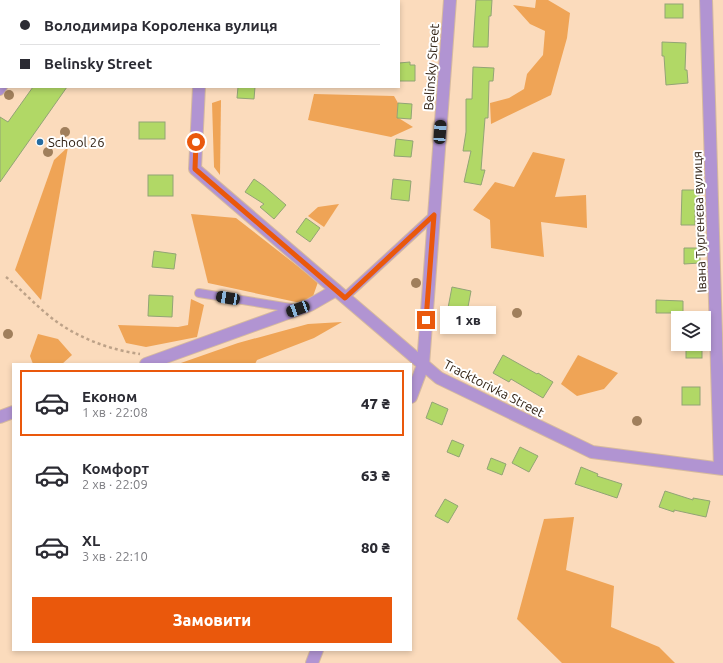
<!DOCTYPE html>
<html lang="uk">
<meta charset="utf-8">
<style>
body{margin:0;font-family:Ubuntu,sans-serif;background:#f7f7f7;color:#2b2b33;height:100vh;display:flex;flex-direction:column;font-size:15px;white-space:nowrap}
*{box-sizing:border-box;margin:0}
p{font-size:13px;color:#7c7c81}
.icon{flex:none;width:22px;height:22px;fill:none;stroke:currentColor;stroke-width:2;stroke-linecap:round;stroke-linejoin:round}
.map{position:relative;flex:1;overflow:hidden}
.drawer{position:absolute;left:12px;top:363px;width:400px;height:288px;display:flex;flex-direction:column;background:#fff;border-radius:0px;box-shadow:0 2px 6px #0003}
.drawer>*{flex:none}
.hud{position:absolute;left:0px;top:0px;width:400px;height:88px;box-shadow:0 2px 6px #0003;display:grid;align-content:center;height:88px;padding:0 20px;background:#fff}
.controls{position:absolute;left:671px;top:311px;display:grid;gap:8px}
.controls a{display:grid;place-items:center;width:40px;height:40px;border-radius:0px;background:#fff;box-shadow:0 2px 6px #0003;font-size:20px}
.end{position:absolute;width:18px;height:18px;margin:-9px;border:5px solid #ea580c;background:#fff;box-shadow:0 0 0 2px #fff}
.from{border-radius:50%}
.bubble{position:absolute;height:28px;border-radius:0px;background:#fff;box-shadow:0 2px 6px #0003;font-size:13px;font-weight:800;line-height:28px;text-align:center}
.car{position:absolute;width:12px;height:24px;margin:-12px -6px;border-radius:5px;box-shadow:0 0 3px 1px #0007;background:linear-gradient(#222 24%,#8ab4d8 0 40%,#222 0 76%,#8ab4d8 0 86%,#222 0)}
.hud b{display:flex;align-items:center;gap:14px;height:38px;font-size:15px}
.hud b+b{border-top:1px solid #e1e1e2}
.hud i{width:10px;height:10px;background:#2b2b33}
ul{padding:7px 0 0;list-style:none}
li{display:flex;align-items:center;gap:12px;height:66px;margin:0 8px 6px;padding:0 12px;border:2px solid transparent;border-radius:0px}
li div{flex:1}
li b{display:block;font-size:15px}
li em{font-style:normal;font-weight:800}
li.current{border-color:#ea580c}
li>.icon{width:36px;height:36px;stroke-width:1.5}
.button{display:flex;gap:8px;margin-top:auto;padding:8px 20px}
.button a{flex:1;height:46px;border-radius:0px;background:#ea580c;color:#fff;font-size:16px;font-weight:800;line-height:46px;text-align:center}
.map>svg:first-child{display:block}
.green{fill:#efa456}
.building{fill:#b1d866;stroke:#92a475}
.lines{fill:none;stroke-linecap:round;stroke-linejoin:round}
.lane-casing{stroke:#d6ba9e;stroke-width:10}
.street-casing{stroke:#d6ba9e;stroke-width:14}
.path{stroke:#bda288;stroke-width:2.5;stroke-dasharray:3 3;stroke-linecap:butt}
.lane{stroke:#b194d2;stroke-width:8}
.street{stroke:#b194d2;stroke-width:12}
.tree{fill:#a07f5c}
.route{stroke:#ea580c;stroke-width:5}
.poi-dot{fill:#266ca1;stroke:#fff;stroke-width:1.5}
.labels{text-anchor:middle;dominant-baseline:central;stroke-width:4;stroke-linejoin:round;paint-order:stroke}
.street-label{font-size:13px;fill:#302113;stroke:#fff}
.poi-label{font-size:13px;fill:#302113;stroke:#fff;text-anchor:start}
</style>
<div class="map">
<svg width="723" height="663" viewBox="0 0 723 663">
<rect width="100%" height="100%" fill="#fbdbbc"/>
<!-- green -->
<g class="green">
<polygon points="536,0 548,0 570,13 567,38 551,95 491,124 490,103 509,98 524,89 527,74 543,55 545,31 530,24 513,5 535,8"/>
<polygon points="314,94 394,96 398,103 397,117 413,127 391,137 308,120"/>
<polygon points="221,100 220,175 214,167 212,103"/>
<polygon points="68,147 41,300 15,270 54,160"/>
<polygon points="533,152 565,159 555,197 586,195 587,228 541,222 544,257 491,248 490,220 473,210 495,182 514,187"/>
<polygon points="339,204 324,227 308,216 318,207"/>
<polygon points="191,214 236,218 318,282 310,305 208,283"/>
<polygon points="191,299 204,305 197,337 146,347 126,343 118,325 178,327 188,325"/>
<polygon points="342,322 314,338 257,360 255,364 178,364 238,343 308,324"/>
<polygon points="38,334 58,339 72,355 62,364 33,364 30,356"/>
<polygon points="578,355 618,373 604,389 577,396 561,384"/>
<polygon points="574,517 566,570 614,586 611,627 659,647 675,663 562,663 517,619 544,519"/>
</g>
<!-- building -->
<g class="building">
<polygon points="476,0 492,0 491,16 489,16 488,47 473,47"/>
<rect x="665" y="4" width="18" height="14"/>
<polygon points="662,42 686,43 685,70 687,70 688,83 666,85 664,56 662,56"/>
<polygon points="410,62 410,65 415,65 415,81 399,81 399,63"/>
<polygon points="473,67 494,68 493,81 489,81 488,118 485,118 481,170 485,170 481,185 464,182 471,151 463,151 466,132 466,99 472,99"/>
<polygon points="33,87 67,87 0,182 0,117 8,122"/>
<polygon points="238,87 255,87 254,99 237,98"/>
<polygon points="398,103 412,104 411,119 397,118"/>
<rect x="139" y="122" width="26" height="17"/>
<polygon points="396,139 413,141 411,157 394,156"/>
<rect x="148" y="175" width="25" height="21"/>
<polygon points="254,179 264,186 286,205 274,219 260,207 264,204 245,192"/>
<polygon points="393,179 411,181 409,201 391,199"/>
<polygon points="682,190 699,190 699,203 695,203 695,225 681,225"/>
<polygon points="306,218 320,228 310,242 296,232"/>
<polygon points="684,248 700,248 700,263 684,264"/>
<polygon points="154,251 176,254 174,269 152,267"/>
<polygon points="452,287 471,291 467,312 448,308"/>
<polygon points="149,295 173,296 172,317 148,316"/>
<polygon points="656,300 683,301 683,313 656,313"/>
<rect x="686" y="346" width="16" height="12"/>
<polygon points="503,355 537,374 538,373 553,382 543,398 511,379 509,382 493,373"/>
<rect x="682" y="387" width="18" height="18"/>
<polygon points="432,402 448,409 442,425 426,418"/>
<polygon points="452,440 464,445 459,457 447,452"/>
<polygon points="520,447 538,456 529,472 512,463"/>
<polygon points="491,458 506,464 502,475 487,469"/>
<polygon points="581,467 598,474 597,476 622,484 617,498 575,484"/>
<polygon points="665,491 693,500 693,498 710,501 706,517 674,510 674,512 659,507"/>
<polygon points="445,499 458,506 448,523 435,516"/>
</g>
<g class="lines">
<defs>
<g id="lane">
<polyline points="63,1 63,0"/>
<polyline points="0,91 3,87"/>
<polyline points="199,293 297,309"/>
<polyline points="345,297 434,215"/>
</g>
<g id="street">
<polyline points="706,0 720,468"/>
<polyline points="203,1 203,0"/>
<polyline points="199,87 195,169 336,290"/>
<polyline points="146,364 310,305 336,290 439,378 592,452 723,469"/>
<polyline points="411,397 423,365 450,0"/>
<polyline points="0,417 13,412"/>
<polyline points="312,663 317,650"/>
</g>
</defs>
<!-- lane casing -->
<use href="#lane" class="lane-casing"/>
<!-- street casing -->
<use href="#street" class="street-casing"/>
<!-- path -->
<path class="path" d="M6,277C23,291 39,309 57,322C81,339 111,350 140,354"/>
<!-- lane -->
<use href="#lane" class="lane"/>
<!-- street -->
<use href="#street" class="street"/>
</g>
<!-- trees -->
<g class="tree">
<circle cx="9" cy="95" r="5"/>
<circle cx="65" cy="132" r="5"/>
<circle cx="48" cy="152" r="5"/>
<circle cx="416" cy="283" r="5"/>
<circle cx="517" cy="313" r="5"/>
<circle cx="8" cy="334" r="5"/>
<circle cx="637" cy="421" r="5"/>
</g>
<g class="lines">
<!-- route -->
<polyline class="route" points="196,142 195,169 345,298 434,215 426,320"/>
</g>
<!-- markers -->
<circle class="poi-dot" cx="40" cy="142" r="4"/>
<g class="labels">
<!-- street labels -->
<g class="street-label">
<text transform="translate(431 67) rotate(-86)">Belinsky Street</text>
<text transform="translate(699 222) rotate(-92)">Івана Тургенєва вулиця</text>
<text transform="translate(494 388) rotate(27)">Tracktorivka Street</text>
</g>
<!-- poi labels -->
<g class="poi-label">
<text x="48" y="142">School 26</text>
</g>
</g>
</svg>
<div class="controls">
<a><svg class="icon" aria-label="layers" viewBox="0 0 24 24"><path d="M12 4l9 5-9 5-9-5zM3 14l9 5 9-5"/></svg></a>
</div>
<i class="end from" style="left:196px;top:142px"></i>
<i class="end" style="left:426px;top:320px"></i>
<div class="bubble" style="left:440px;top:306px;width:56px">1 хв</div>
<i class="car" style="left:440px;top:132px;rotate:4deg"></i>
<i class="car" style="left:228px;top:298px;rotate:279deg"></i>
<i class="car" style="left:298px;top:309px;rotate:250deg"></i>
<div class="hud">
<b><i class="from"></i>Володимира Короленка вулиця</b>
<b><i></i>Belinsky Street</b>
</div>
<section class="drawer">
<ul>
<li class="current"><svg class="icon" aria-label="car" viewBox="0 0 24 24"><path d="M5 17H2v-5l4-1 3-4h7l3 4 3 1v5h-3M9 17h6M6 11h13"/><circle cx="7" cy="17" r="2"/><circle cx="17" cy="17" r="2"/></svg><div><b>Економ</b><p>1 хв · 22:08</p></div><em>47 ₴</em></li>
<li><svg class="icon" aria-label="car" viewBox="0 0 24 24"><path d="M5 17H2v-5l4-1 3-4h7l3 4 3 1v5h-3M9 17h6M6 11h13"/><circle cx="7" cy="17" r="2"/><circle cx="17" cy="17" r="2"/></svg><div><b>Комфорт</b><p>2 хв · 22:09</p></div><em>63 ₴</em></li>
<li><svg class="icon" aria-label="car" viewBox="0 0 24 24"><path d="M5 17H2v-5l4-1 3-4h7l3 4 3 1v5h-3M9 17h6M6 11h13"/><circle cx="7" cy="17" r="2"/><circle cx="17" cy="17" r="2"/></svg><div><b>XL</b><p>3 хв · 22:10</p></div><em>80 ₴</em></li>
</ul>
<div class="button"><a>Замовити</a></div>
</section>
</div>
